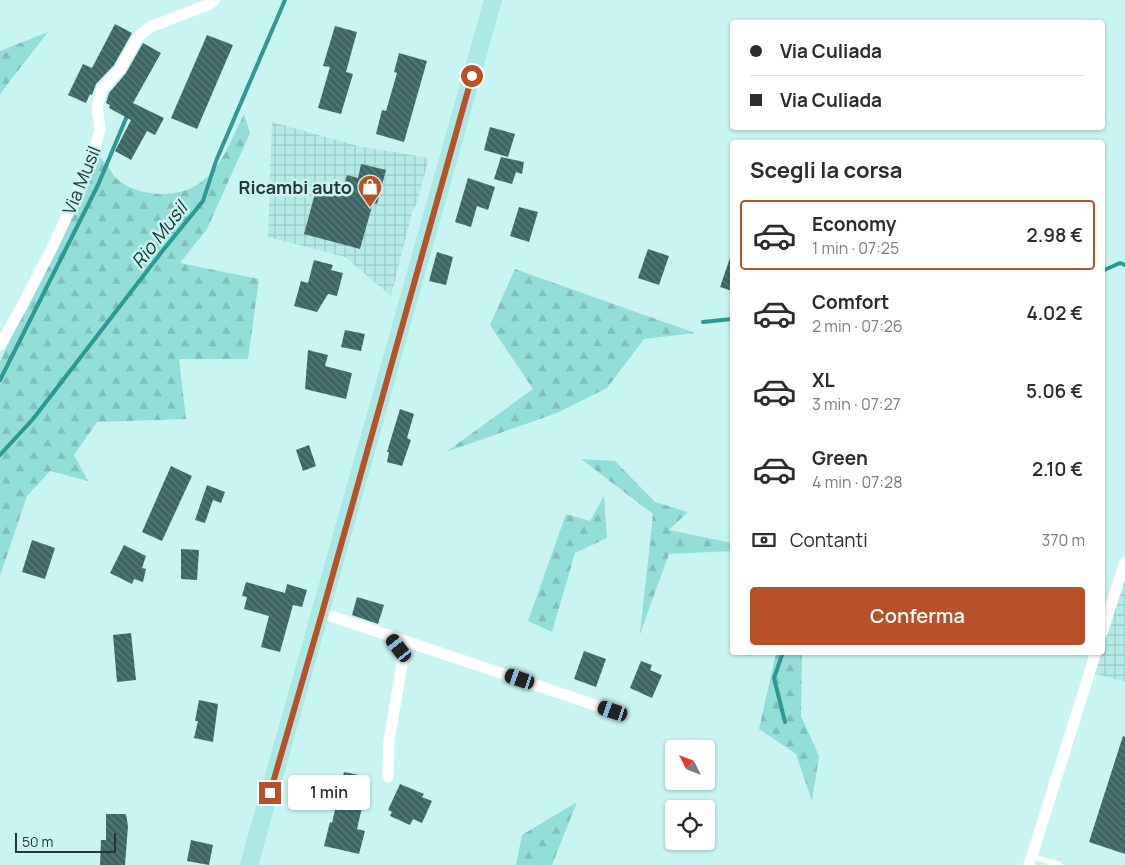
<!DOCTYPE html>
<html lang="it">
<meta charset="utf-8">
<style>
body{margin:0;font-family:Manrope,sans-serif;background:#f7f7f7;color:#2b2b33;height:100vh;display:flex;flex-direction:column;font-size:19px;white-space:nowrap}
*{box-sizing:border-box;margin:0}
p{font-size:16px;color:#7c7c81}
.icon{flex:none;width:28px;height:28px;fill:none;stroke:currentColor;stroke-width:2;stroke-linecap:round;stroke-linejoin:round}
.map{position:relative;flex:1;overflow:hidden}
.panel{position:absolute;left:730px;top:140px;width:375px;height:515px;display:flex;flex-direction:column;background:#fff;border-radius:5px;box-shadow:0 1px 4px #0004}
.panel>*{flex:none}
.banner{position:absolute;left:730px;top:20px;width:375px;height:110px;border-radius:5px;box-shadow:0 1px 4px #0004;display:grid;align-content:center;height:110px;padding:0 20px;background:#fff}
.needle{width:32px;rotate:312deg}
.tools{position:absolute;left:665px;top:740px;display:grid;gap:10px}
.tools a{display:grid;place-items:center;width:50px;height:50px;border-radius:5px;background:#fff;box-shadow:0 1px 4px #0004;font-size:25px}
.scale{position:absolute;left:15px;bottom:12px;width:101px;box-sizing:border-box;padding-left:5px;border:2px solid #253735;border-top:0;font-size:14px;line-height:18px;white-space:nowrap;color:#253735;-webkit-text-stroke:4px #c8f5f1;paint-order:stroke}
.end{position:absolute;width:22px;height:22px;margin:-11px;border:6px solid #b85128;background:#fff;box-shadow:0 0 0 2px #fff}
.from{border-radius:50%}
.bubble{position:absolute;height:35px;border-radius:5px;background:#fff;box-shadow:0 1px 4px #0004;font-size:16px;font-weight:600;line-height:35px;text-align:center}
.car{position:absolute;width:15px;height:30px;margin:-15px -8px;border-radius:6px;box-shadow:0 0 4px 1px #0007;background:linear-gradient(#222 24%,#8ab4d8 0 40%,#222 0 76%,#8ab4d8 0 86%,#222 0)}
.banner b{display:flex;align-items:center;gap:18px;height:48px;font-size:19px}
.banner b+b{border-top:1px solid #e1e1e2}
.banner i{width:12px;height:12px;background:#2b2b33}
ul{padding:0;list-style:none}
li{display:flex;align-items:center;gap:15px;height:70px;margin:0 10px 8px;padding:0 10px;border:2px solid transparent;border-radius:5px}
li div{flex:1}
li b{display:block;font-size:19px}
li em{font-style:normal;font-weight:600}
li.active{border-color:#b85128}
li>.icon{width:45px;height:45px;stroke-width:1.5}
h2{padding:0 20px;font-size:22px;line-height:60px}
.pay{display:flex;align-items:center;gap:12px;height:55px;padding:0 20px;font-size:19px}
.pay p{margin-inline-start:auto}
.primary-button{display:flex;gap:10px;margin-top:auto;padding:10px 20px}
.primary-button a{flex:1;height:58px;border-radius:5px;background:#b85128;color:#fff;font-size:20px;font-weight:600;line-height:58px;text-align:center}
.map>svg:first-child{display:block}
.industrial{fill:url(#industrial-grid)}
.forest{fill:url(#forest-firs)}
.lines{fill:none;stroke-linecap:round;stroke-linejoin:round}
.stream{stroke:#2d9894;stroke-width:4}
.building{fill:url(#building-back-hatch)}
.lane{stroke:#fff;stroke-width:5.5}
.street{stroke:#fff;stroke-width:11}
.primary{stroke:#ace9e5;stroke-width:18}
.route{stroke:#b85128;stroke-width:6}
.labels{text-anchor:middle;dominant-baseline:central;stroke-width:5;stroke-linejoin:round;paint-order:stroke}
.street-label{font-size:18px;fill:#253735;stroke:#c8f5f1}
.poi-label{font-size:18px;font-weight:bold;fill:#253735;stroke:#c8f5f1;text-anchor:end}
.water-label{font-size:19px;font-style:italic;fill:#18302e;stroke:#c8f5f1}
</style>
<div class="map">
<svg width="1125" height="865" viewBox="0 0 1125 865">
<defs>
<pattern id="industrial-grid" width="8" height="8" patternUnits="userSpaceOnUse" patternTransform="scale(1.25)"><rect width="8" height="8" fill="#b4ebe7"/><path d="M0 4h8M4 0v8" fill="none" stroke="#9bcac7"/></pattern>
<pattern id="forest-firs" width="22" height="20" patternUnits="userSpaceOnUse" patternTransform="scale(1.25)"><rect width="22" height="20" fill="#94ded9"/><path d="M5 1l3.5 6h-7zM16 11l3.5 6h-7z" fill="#7fbfbb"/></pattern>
<pattern id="building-back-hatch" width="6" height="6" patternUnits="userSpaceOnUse" patternTransform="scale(1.25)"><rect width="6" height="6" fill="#3c6663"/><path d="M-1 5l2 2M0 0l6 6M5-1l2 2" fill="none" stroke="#5c7d7b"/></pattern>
</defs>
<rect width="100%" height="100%" fill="#c8f5f1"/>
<!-- industrial -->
<g class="industrial">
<polygon points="272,122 358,146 429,158 417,202 412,213 391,296 345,257 268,237"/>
<polygon points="1125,568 1125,682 1092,673 1098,653 1102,652 1103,639"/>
</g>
<!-- forest -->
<g class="forest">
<polygon points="48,32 0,94 0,51"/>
<path d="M244,114L250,133L207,229L180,263L259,279L248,359H179L186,419L97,422L74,455L88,481L50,471L27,496L0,576V361L70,218L97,155C101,159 105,162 108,166C111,170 113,176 117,179C128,189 145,193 159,194C213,195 224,154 244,114Z"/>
<polygon points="515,269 695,333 644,339 607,388 557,413 446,452 533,389 490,325"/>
<polygon points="581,459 615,461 655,502 688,512 669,530 732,543 732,551 669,554 640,634 653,514"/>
<polygon points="604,496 607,538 575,553 552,632 528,621 566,514 590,521"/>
<polygon points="776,653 802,653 801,716 819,756 812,801 796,754 759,729"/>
<polygon points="577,802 552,865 516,865 522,835"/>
</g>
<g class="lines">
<!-- stream -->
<g class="stream">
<polyline points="1102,271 1120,263 1125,265"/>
<polyline points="703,322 732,319"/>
<polyline points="0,380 98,185 127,116"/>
<polyline points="0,455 33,419 164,249 203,201 216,161 285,0"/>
<polyline points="783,652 774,678 785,722"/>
</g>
</g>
<!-- building -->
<g class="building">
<polygon points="115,24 132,33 114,65 96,84 92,95 90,94 86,103 68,95 83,64 92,68"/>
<polygon points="335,26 357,32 346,72 353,74 341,114 318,108 330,67 323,66"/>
<polygon points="207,35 233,45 197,129 171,118"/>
<polygon points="143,43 161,53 133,103 164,118 155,135 147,131 131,160 115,151 131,120 109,108 110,105 106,103 109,93 126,73"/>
<polygon points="399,53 427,61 404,142 376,134 382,110 386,111 397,73 394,72"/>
<polygon points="490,127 515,134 508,157 484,150"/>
<polygon points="501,157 524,162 522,174 516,172 512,184 494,179"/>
<polygon points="361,164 386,170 377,204 373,203 360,249 304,234 317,186 342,193 347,175 358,178"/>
<polygon points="468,178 495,187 488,210 477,206 471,227 455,222"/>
<polygon points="519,207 538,212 529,242 510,236"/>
<polygon points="648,249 669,256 659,285 638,278"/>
<polygon points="437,252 453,257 446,285 429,281"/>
<polygon points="731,255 732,255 732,291 720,287"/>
<polygon points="314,260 333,265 331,270 343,273 337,296 328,294 317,312 294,306 301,281 308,283"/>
<polygon points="345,330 365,334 361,351 341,347"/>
<polygon points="308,350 328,355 325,366 352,373 346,399 305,389"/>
<polygon points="400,409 414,414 407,438 411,440 402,466 387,462 389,452 387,452"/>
<polygon points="309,445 316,466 303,471 296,450"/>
<polygon points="171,466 192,476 162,541 142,532"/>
<polygon points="207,485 225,492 221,503 213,500 205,523 195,520"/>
<polygon points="32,540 55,548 45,579 22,572"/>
<polygon points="124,545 146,556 142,568 146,569 143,582 134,579 132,584 110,573"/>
<polygon points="181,549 199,550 197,580 181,579"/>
<polygon points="246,582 285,593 287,584 307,590 302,607 293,605 280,652 261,647 269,616 244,609 247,597 242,596"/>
<polygon points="357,597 384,605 378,624 352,615"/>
<polygon points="131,633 136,680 117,682 113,635"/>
<polygon points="584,651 606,659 596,687 574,679"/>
<polygon points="641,661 652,665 650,670 662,675 652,698 630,688"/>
<polygon points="199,700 218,704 213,742 194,738 198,721 195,721"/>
<polygon points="1123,736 1125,737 1125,854 1089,842"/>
<polygon points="344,772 369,777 357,829 365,831 359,854 324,846 330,822 332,823"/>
<polygon points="400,784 424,794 422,797 432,801 422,823 413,819 410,825 390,816 392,812 388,810"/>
<polygon points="106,814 126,814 128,826 125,865 100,865 101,840 106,840"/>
<polygon points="191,840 213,845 209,865 187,861"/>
</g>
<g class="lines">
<!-- lane -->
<polyline class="lane" points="1031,856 1060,865"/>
<!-- street -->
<g class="street">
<polyline points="0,345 20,310 54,244 91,164 100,129 97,107 102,89 120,69 138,37 150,27 210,4 215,0"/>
<polyline points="322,613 613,711"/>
<polyline points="1102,633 1125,562"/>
<polyline points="388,777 389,741 402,664 399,648 389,635"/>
<polyline points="1029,865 1096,652"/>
</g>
<!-- primary -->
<path class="primary" d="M249,865C332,577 411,288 493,0"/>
</g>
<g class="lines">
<!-- route -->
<polyline class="route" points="270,793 322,613 472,76"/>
</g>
<!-- icons -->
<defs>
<symbol id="shop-pin" viewBox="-11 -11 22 30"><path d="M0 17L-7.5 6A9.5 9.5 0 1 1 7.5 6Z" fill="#b85128" stroke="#c8f5f1"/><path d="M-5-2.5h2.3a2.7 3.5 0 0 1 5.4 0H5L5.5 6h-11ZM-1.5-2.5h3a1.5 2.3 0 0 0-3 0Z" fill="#fff"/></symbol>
</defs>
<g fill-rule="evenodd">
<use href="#shop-pin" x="356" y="173" width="28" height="38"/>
</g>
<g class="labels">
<!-- street labels -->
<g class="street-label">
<text transform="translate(81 180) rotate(-68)">Via Musil</text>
</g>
<!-- poi labels -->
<g class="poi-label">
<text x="352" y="187">Ricambi auto</text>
</g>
<!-- water labels -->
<g class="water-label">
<text transform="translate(159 235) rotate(-52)">Rio Musil</text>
</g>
</g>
</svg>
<div class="tools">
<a><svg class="needle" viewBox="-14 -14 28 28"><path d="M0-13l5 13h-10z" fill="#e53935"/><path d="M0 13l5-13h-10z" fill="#7c7c81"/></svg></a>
<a><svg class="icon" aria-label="locate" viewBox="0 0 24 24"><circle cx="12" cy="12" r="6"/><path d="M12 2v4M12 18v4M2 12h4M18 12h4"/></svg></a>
</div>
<div class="scale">50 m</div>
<i class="end from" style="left:472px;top:76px"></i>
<i class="end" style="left:270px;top:793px"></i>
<div class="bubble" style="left:288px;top:775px;width:82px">1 min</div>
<i class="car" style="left:399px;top:648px;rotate:323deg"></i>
<i class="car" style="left:520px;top:679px;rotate:289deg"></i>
<i class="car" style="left:613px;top:711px;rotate:289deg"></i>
<div class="banner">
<b><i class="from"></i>Via Culiada</b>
<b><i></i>Via Culiada</b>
</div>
<section class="panel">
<h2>Scegli la corsa</h2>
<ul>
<li class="active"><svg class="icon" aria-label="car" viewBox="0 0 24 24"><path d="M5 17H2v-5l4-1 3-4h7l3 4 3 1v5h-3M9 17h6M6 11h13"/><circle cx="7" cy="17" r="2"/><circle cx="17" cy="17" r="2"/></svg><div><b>Economy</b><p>1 min · 07:25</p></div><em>2.98 €</em></li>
<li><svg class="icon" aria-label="car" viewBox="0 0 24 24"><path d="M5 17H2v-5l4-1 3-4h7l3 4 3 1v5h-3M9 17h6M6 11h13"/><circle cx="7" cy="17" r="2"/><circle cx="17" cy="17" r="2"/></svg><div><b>Comfort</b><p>2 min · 07:26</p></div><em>4.02 €</em></li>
<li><svg class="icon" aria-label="car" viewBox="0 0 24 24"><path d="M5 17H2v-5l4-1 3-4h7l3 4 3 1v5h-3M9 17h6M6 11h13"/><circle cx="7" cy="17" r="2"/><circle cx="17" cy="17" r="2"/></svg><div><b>XL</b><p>3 min · 07:27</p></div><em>5.06 €</em></li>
<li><svg class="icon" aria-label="car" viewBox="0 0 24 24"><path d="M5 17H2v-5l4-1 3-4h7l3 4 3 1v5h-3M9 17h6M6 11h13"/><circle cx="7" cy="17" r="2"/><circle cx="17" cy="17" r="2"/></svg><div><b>Green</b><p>4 min · 07:28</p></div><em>2.10 €</em></li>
</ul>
<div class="pay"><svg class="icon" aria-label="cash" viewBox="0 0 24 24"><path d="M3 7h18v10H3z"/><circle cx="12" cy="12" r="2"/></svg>Contanti<p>370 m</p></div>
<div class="primary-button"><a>Conferma</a></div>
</section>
</div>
